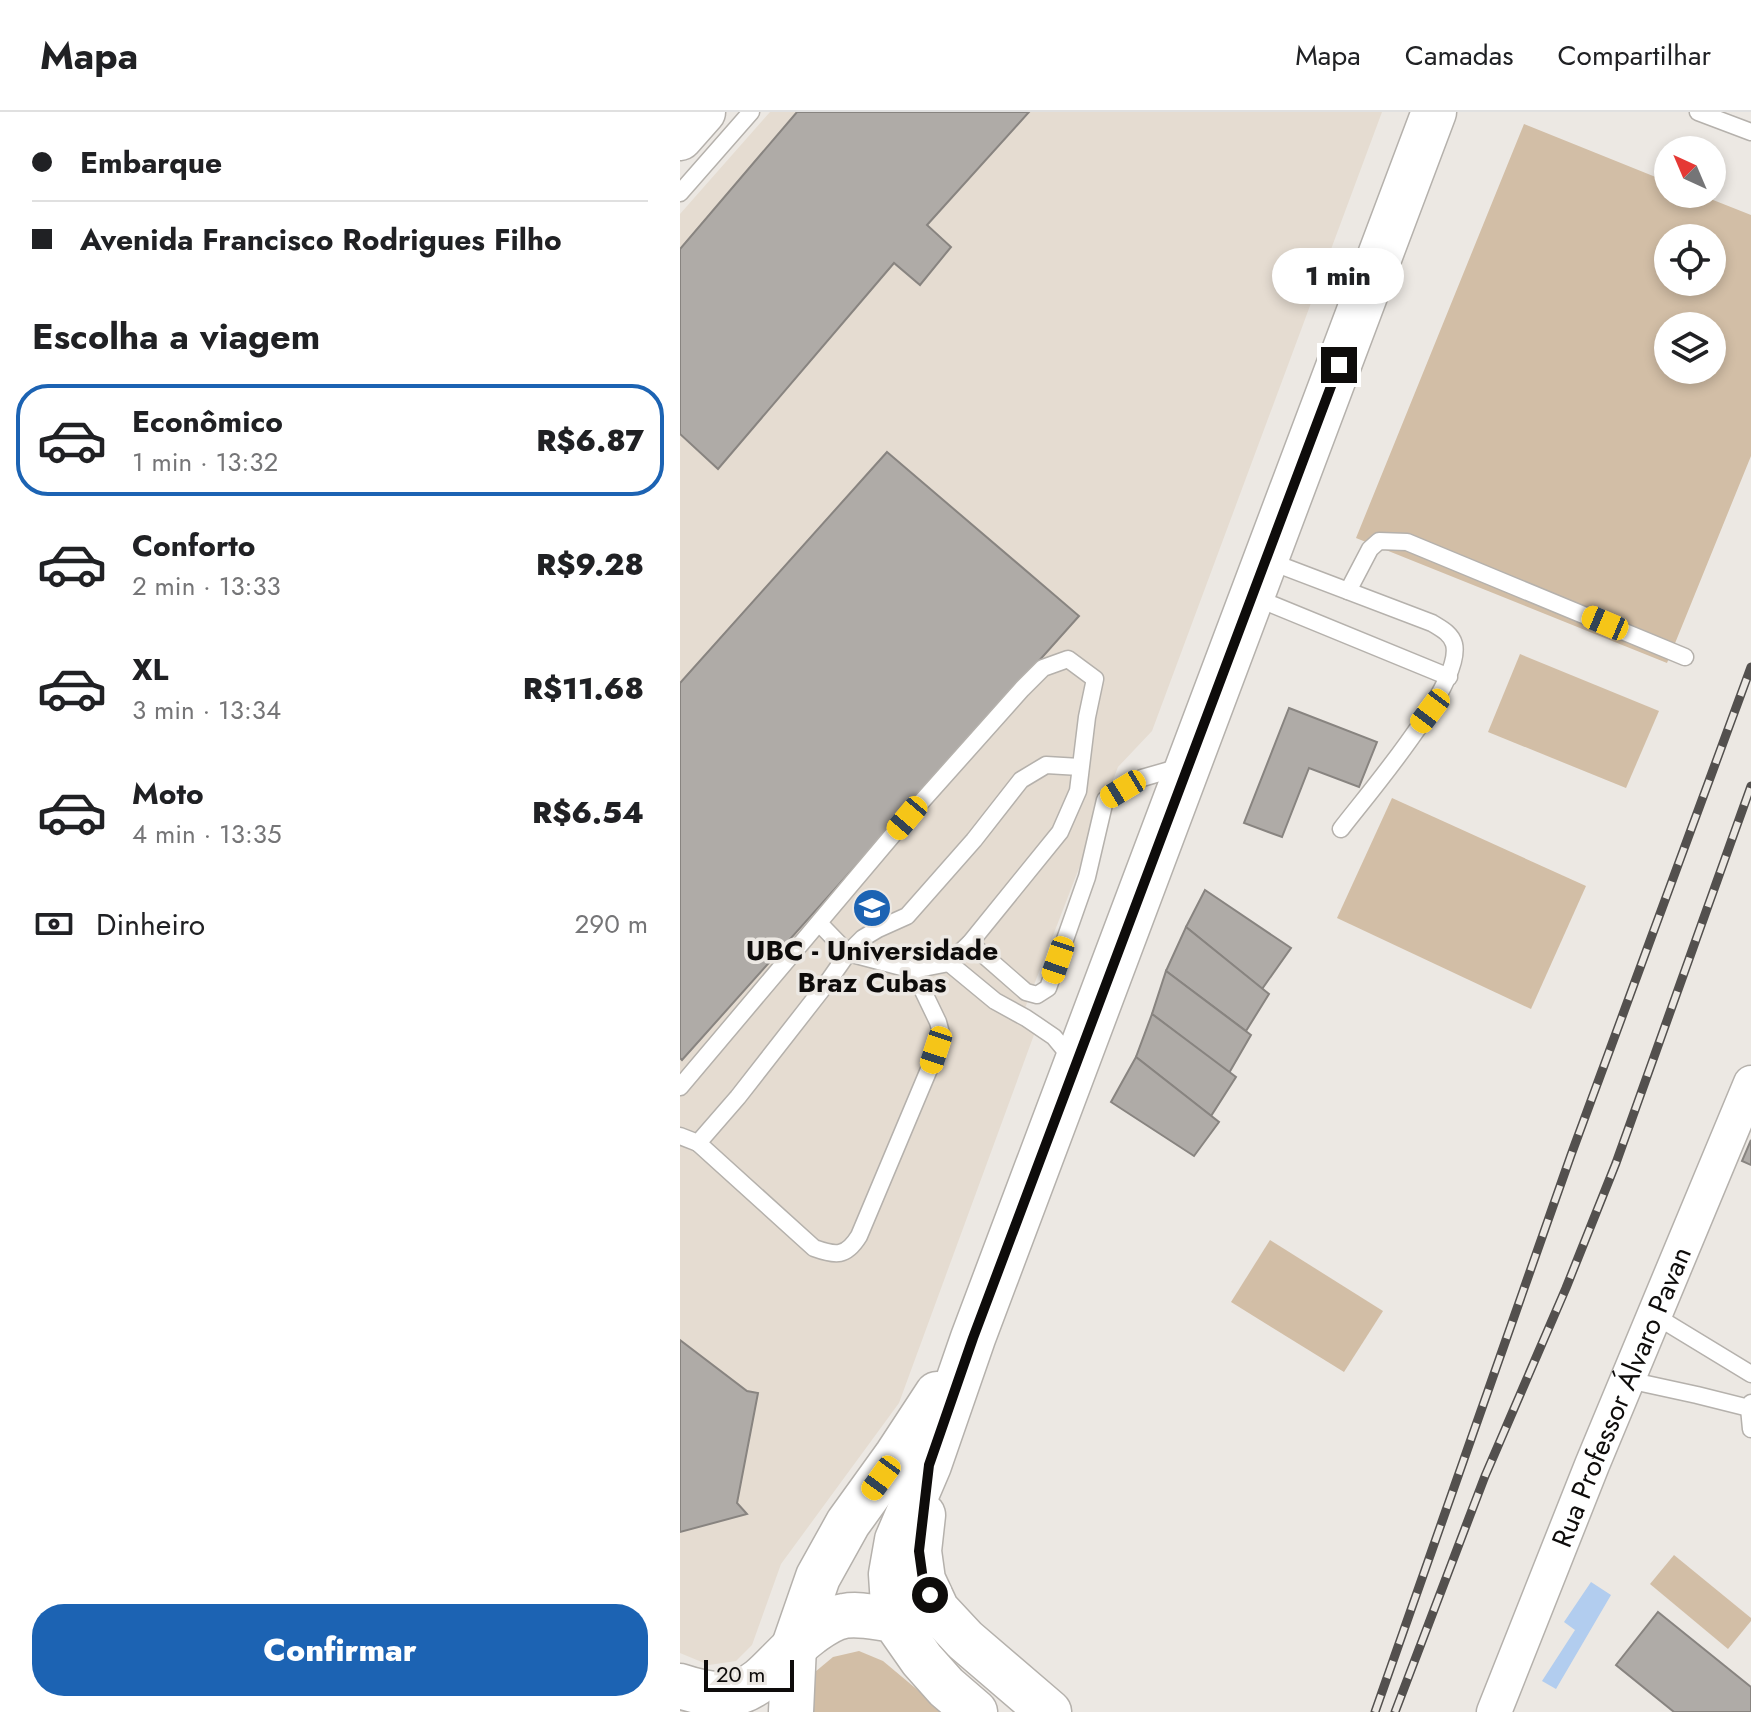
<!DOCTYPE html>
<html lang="pt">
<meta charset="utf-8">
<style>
body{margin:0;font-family:Jost,sans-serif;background:#f2f2f2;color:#202124;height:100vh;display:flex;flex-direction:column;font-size:30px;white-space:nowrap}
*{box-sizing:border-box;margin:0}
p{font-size:26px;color:#757577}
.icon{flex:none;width:44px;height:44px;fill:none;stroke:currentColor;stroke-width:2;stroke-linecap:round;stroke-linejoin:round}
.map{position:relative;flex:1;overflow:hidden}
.side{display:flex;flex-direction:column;background:#fff;width:680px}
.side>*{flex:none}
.banner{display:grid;align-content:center;height:176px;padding:0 32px;background:#fff}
.needle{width:52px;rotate:316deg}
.tools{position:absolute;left:974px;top:24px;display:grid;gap:16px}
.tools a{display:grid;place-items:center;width:72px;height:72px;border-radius:50%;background:#fff;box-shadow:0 4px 12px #0003;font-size:40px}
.scale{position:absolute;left:24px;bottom:20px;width:90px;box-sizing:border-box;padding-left:8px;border:4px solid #0e0c0b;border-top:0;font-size:22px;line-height:28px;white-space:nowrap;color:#0e0c0b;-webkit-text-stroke:6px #ece8e3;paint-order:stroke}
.end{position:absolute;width:36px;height:36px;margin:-18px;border:10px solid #0e0c0b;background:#fff;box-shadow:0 0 0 4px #fff}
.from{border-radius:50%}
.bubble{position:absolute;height:56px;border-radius:28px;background:#fff;box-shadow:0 4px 12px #0003;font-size:26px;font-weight:800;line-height:56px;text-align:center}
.car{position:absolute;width:24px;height:48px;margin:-24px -12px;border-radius:10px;box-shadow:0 0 6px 2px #0007;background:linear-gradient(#f5c518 24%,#345 0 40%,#f5c518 0 76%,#345 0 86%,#f5c518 0)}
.banner b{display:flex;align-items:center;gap:28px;height:76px;font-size:30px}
.banner b+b{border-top:2px solid #e0e0e0}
.banner i{width:20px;height:20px;background:#202124}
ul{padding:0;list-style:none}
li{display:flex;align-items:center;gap:24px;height:112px;margin:0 16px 12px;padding:0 16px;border:4px solid transparent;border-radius:32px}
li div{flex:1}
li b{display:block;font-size:30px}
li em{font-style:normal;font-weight:800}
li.active{border-color:#1c63b3}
li>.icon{width:72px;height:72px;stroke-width:1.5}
h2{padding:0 32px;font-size:36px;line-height:96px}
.pay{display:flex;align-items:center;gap:20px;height:88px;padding:0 32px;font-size:30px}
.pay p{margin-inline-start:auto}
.cta{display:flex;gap:16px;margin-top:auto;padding:16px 32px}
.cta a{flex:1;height:92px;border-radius:32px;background:#1c63b3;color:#fff;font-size:32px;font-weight:800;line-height:92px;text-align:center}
header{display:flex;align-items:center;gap:48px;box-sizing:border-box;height:112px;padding:0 40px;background:#fff;border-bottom:2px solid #e0e0e0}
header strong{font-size:38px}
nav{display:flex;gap:44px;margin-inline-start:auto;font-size:28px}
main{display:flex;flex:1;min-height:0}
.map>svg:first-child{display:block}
.built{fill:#e5dcd1}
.green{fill:#d2bea6;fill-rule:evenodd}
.water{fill:#b2cdef}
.building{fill:#afaba7;stroke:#888480;stroke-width:2}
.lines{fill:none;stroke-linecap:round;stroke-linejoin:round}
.lane-casing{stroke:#b5b1ac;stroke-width:19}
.street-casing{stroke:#b5b1ac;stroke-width:37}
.secondary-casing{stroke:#b5b1ac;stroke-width:47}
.lane{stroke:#fff;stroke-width:16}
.street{stroke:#fff;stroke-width:34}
.secondary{stroke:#fff;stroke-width:44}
.rail-casing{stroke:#53504e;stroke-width:9}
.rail{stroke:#ece8e3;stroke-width:6;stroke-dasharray:18;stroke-linecap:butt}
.route{stroke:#0e0c0b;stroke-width:10}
.labels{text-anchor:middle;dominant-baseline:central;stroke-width:7;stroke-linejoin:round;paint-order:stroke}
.poi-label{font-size:28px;font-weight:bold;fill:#0e0c0b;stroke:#ece8e3}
.street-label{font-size:28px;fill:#0e0c0b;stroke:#ece8e3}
</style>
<header>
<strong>Mapa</strong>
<nav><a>Mapa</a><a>Camadas</a><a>Compartilhar</a></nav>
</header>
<main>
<section class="side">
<div class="banner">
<b><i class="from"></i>Embarque</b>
<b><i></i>Avenida Francisco Rodrigues Filho</b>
</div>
<h2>Escolha a viagem</h2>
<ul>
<li class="active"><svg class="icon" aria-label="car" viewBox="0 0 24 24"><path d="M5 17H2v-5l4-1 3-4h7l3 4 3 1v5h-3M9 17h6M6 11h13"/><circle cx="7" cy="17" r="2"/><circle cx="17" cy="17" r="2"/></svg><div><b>Econômico</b><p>1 min · 13:32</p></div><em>R$6.87</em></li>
<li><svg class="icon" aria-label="car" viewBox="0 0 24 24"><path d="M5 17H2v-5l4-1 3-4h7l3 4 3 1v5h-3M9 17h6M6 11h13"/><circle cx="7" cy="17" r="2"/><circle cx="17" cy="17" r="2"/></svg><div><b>Conforto</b><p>2 min · 13:33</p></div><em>R$9.28</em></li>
<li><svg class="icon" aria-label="car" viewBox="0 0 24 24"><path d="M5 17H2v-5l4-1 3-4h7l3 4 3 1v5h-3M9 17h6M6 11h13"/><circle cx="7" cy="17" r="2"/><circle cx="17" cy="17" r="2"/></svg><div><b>XL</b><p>3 min · 13:34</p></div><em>R$11.68</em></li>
<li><svg class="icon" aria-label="car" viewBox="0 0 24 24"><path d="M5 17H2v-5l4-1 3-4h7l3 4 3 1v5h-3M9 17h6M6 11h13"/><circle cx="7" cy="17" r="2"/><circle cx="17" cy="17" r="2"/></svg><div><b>Moto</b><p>4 min · 13:35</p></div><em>R$6.54</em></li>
</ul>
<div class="pay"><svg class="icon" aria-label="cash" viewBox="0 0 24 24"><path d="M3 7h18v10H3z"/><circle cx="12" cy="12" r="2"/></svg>Dinheiro<p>290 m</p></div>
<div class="cta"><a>Confirmar</a></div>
</section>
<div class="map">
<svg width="1071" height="1600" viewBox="0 0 1071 1600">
<rect width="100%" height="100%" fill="#ece8e3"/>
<!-- built -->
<polygon class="built" points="90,0 702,0 472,619 438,655 342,904 355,920 219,1291 101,1452 72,1533 56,1549 29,1553 0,1541 0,102"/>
<!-- green -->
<g class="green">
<path d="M844,12L988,70V82H1018L1071,103V344L987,551L676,426ZM988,126H1032V170H988ZM988,214H1032V258H988Z"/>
<polygon points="840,542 979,599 946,676 808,620"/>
<polygon points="712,686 906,774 851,897 657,806"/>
<polygon points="590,1128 703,1199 664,1260 551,1190"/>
<polygon points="994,1443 1071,1506 1071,1509 1048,1537 970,1472"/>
<polygon points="179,1539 203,1549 264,1600 122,1600 135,1560 153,1545"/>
</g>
<!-- water -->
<polygon class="water" points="911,1470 931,1483 876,1577 862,1569 895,1518 884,1510"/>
<!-- building -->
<g class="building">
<polygon points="117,0 349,0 247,113 271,135 240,173 214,151 38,357 0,322 0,137"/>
<polygon points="207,340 399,504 2,948 0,946 0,571"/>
<polygon points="609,596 697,630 679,675 629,656 602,725 564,711"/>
<polygon points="525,778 611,836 582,877 506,815"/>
<polygon points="506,815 589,882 566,919 486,859"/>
<polygon points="486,859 571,923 549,961 472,902"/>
<polygon points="472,902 556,965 531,1004 456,945"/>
<polygon points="456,945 539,1010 514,1044 431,990"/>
<polygon points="1071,1028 1071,1053 1062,1049"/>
<polygon points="0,1228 67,1279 78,1281 57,1391 67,1402 0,1420"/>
<polygon points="978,1500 1071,1575 1071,1600 994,1600 936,1553"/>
</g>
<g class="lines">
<defs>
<g id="lane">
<polyline points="1018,0 1071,20"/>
<polyline points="0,81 71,0"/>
<path d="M589,449L752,511C760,516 771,521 774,532C784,571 686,684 661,717"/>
<polyline points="668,479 690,437 699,429 727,430 1005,545"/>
<polyline points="574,485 769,565"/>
<polyline points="290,831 346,880 357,883 368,876 407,765 425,688 462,666 500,655"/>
<polyline points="269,851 315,889 346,906 374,925 393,948"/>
<polyline points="0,975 227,706 342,577 363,556 388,547 415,567 407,605 398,679 380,720 290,831 269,851 233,858"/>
<polyline points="0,1024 18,1031 58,985 147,871 168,841 183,826 198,817 227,804 294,728 341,668 366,653 400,655"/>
<path d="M18,1031L134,1136C156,1144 166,1145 179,1124L250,955L261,921L258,910L233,858L168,841L139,811"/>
<polyline points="974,1203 1071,1262"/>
<polyline points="948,1268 1017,1283 1069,1296"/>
<polyline points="1071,1291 1069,1296 1071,1317"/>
</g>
<g id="street">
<path id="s1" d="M814,1600L912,1353L1071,971"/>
</g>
<g id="secondary">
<polyline points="0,26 23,0"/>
<polyline points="243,1403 239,1439 243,1468 257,1498 285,1528 369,1600"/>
<polyline points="214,1508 211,1462 217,1428 249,1353 293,1226 754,0"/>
<path d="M0,1574C78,1600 80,1559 131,1521C141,1514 151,1506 164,1504C180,1501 197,1506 214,1508L242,1548L266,1575L295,1600"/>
<polyline points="111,1600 114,1534 138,1465 168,1411 217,1343 257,1282"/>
</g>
</defs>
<!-- lane casing -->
<use href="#lane" class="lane-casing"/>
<!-- street casing -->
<use href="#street" class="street-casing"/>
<!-- secondary casing -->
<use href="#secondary" class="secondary-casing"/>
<!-- lane -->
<use href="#lane" class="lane"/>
<!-- street -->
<use href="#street" class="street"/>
<!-- secondary -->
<use href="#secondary" class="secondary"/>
<defs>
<g id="rail">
<polyline points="695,1600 891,1043 1071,555"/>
<polyline points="715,1600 805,1364 886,1176 936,1051 1071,674"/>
</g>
</defs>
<!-- rail casing -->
<use href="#rail" class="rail-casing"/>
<!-- rail -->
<use href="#rail" class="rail"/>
</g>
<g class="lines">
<!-- route -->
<polyline class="route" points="250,1483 243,1468 239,1439 249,1353 293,1226 659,253"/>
</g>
<!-- icons -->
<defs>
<symbol id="university-disc" viewBox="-11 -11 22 22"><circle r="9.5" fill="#1c63b3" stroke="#ece8e3"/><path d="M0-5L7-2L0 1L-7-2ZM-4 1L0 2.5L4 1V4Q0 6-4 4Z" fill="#fff"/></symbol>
</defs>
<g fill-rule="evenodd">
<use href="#university-disc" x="170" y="774" width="44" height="44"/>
</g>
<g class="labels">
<!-- poi labels -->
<g class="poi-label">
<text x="192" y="838">UBC - Universidade<tspan x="192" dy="32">Braz Cubas</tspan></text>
</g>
<!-- street labels -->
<g class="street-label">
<text stroke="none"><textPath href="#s1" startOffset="340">Rua Professor Álvaro Pavan</textPath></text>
</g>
</g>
</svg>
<div class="tools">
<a><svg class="needle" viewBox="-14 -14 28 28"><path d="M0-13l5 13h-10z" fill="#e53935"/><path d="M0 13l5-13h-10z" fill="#757577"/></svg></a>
<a><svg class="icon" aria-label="locate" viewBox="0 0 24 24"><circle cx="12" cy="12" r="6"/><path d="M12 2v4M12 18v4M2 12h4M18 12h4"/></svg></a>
<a><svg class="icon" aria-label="layers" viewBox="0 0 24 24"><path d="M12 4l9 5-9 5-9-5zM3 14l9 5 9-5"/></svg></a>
</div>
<div class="scale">20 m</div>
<i class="end from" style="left:250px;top:1483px"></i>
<i class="end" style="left:659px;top:253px"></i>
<div class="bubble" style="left:592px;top:136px;width:132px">1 min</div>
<i class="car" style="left:925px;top:511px;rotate:293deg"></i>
<i class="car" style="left:750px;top:599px;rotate:217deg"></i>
<i class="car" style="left:443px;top:677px;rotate:239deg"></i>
<i class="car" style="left:227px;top:706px;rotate:220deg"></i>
<i class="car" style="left:378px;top:848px;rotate:199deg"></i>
<i class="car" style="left:256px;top:938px;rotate:198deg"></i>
<i class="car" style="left:201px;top:1366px;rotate:216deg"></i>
</div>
</main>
